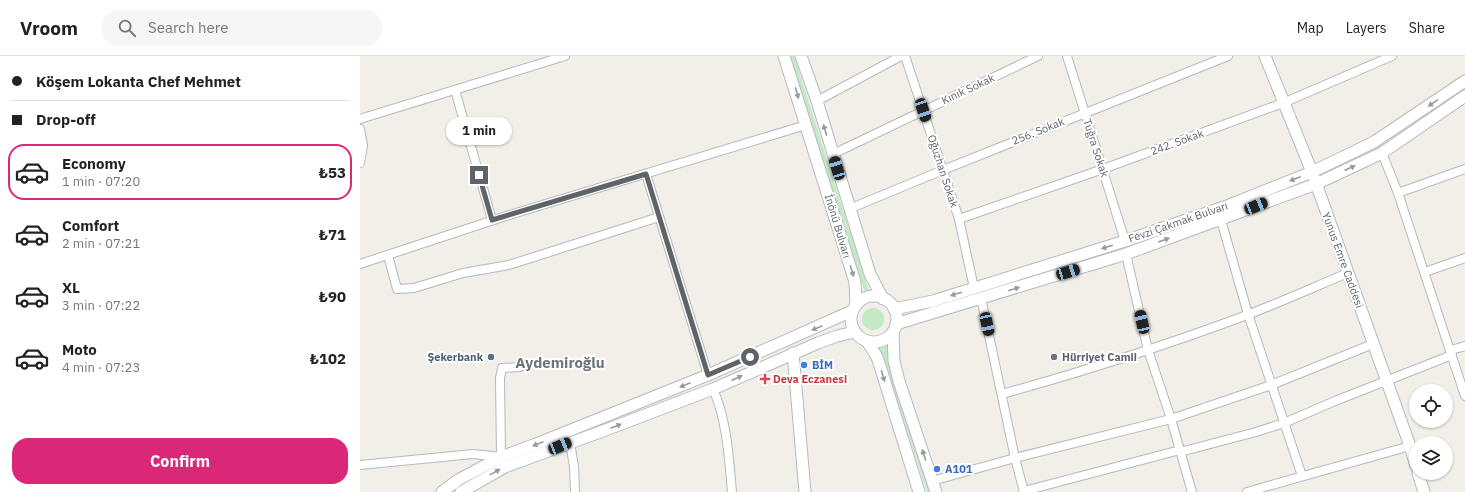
<!DOCTYPE html>
<meta charset="utf-8">
<style>
body{margin:0;font-family:"IBM Plex Sans",sans-serif;background:#f6f6f6;color:#222;height:100vh;display:flex;flex-direction:column;font-size:15px;white-space:nowrap}
*{box-sizing:border-box;margin:0}
p{font-size:13px;color:#767676}
.icon{flex:none;width:22px;height:22px;fill:none;stroke:currentColor;stroke-width:2;stroke-linecap:round;stroke-linejoin:round}
.map{position:relative;flex:1;overflow:hidden}
.sheet{display:flex;flex-direction:column;background:#fff;width:360px}
.sheet>*{flex:none}
.banner{display:grid;align-content:center;height:88px;padding:0 12px;background:#fff}
.buttons{position:absolute;left:1049px;top:328px;display:grid;gap:8px}
.buttons a{display:grid;place-items:center;width:44px;height:44px;border-radius:50%;background:#fff;box-shadow:0 1px 3px #0004;font-size:20px}
.end{position:absolute;width:18px;height:18px;margin:-9px;border:5px solid #5f6368;background:#fff;box-shadow:0 0 0 2px #fff}
.from{border-radius:50%}
.bubble{position:absolute;height:28px;border-radius:14px;background:#fff;box-shadow:0 1px 3px #0004;font-size:13px;font-weight:700;line-height:28px;text-align:center}
.car{position:absolute;width:12px;height:24px;margin:-12px -6px;border-radius:5px;box-shadow:0 0 3px 1px #0007;background:linear-gradient(#222 24%,#8ab4d8 0 40%,#222 0 76%,#8ab4d8 0 86%,#222 0)}
.banner b{display:flex;align-items:center;gap:14px;height:38px;font-size:15px}
.banner b+b{border-top:1px solid #e0e0e0}
.banner i{width:10px;height:10px;background:#222}
ul{padding:0;list-style:none}
li{display:flex;align-items:center;gap:12px;height:56px;margin:0 8px 6px;padding:0 4px;border:2px solid transparent;border-radius:16px}
li div{flex:1}
li b{display:block;font-size:15px}
li em{font-style:normal;font-weight:700}
li.on{border-color:#db2777}
li>.icon{width:36px;height:36px;stroke-width:1.5}
.action{display:flex;gap:8px;margin-top:auto;padding:8px 12px}
.action a{flex:1;height:46px;border-radius:16px;background:#db2777;color:#fff;font-size:16px;font-weight:700;line-height:46px;text-align:center}
header{display:flex;align-items:center;gap:24px;box-sizing:border-box;height:56px;padding:0 20px;background:#fff;border-bottom:1px solid #e0e0e0}
header strong{font-size:19px}
nav{display:flex;gap:22px;margin-inline-start:auto;font-size:14px}
.search{width:280px;height:36px;background:#f6f6f6;display:flex;align-items:center;gap:10px;box-sizing:border-box;padding:0 14px;border-radius:16px;color:#767676;font-size:15px}
main{display:flex;flex:1;min-height:0}
.map>svg:first-child{display:block}
.green{fill:#c5e8c5}
.lines{fill:none;stroke-linecap:round;stroke-linejoin:round}
.street-casing{stroke:#b5b8bc;stroke-width:10}
.secondary-casing{stroke:#b6babf;stroke-width:13}
.street{stroke:#fff;stroke-width:8}
.secondary{stroke:#fff;stroke-width:11}
.oneway{fill:#979a9d}
.route{stroke:#5f6368;stroke-width:5}
.service-dot{fill:#5c6f8a;stroke:#fff;stroke-width:1.5}
.worship-dot{fill:#6b7280;stroke:#fff;stroke-width:1.5}
.shop-dot{fill:#3f7fe0;stroke:#fff;stroke-width:1.5}
.health-dot{fill:#e0444e;stroke:#fff;stroke-width:1.5}
.labels{text-anchor:middle;dominant-baseline:central;stroke-width:4;stroke-linejoin:round;paint-order:stroke}
.street-label{font-size:11px;fill:#5f6368;stroke:#fff}
.service-label{font-size:11px;font-weight:bold;fill:#4e5e75;stroke:#fff;text-anchor:end}
.worship-label{font-size:11px;font-weight:bold;fill:#5b616d;stroke:#fff;text-anchor:start}
.shop-label{font-size:11px;font-weight:bold;fill:#366cbe;stroke:#fff;text-anchor:start}
.health-label{font-size:11px;font-weight:bold;fill:#be3a42;stroke:#fff;text-anchor:start}
.district-label{font-size:15px;font-weight:bold;fill:#70757a;stroke:#fff}
</style>
<header>
<strong>Vroom</strong>
<div class="search"><svg class="icon" aria-label="search" viewBox="0 0 24 24"><circle cx="10" cy="10" r="6"/><path d="M15 15l6 6"/></svg>Search here</div>
<nav><a>Map</a><a>Layers</a><a>Share</a></nav>
</header>
<main>
<section class="sheet">
<div class="banner">
<b><i class="from"></i>Köşem Lokanta Chef Mehmet</b>
<b><i></i>Drop-off</b>
</div>
<ul>
<li class="on"><svg class="icon" aria-label="car" viewBox="0 0 24 24"><path d="M5 17H2v-5l4-1 3-4h7l3 4 3 1v5h-3M9 17h6M6 11h13"/><circle cx="7" cy="17" r="2"/><circle cx="17" cy="17" r="2"/></svg><div><b>Economy</b><p>1 min · 07:20</p></div><em>₺53</em></li>
<li><svg class="icon" aria-label="car" viewBox="0 0 24 24"><path d="M5 17H2v-5l4-1 3-4h7l3 4 3 1v5h-3M9 17h6M6 11h13"/><circle cx="7" cy="17" r="2"/><circle cx="17" cy="17" r="2"/></svg><div><b>Comfort</b><p>2 min · 07:21</p></div><em>₺71</em></li>
<li><svg class="icon" aria-label="car" viewBox="0 0 24 24"><path d="M5 17H2v-5l4-1 3-4h7l3 4 3 1v5h-3M9 17h6M6 11h13"/><circle cx="7" cy="17" r="2"/><circle cx="17" cy="17" r="2"/></svg><div><b>XL</b><p>3 min · 07:22</p></div><em>₺90</em></li>
<li><svg class="icon" aria-label="car" viewBox="0 0 24 24"><path d="M5 17H2v-5l4-1 3-4h7l3 4 3 1v5h-3M9 17h6M6 11h13"/><circle cx="7" cy="17" r="2"/><circle cx="17" cy="17" r="2"/></svg><div><b>Moto</b><p>4 min · 07:23</p></div><em>₺102</em></li>
</ul>
<div class="action"><a>Confirm</a></div>
</section>
<div class="map">
<svg width="1105" height="436" viewBox="0 0 1105 436">
<rect width="100%" height="100%" fill="#f1efe8"/>
<!-- green -->
<g class="green">
<polygon points="430,0 434,0 509,235 505,237"/>
<circle cx="513" cy="263" r="11"/>
<polygon points="528,289 528,301 534,326 571,436 567,436 524,303 517,293"/>
</g>
<g class="lines">
<defs>
<g id="street">
<polyline points="545,0 599,163 614,232"/>
<polyline points="707,0 765,185"/>
<polyline points="95,34 132,164"/>
<polyline points="457,45 541,0"/>
<polyline points="0,63 205,0"/>
<polyline points="0,73 3,89 0,107"/>
<polyline points="1022,97 1038,137 1105,340"/>
<polyline points="473,98 678,0"/>
<polyline points="286,118 348,319"/>
<polyline points="1038,137 1105,113"/>
<polyline points="489,153 583,114 868,0"/>
<polyline points="599,163 743,113 923,47 1032,0"/>
<polyline points="861,164 888,258 942,420"/>
<polyline points="766,198 788,294 811,363 832,436"/>
<polyline points="28,199 37,233 54,232 103,217 149,209 299,161"/>
<polyline points="0,208 146,160 446,69"/>
<polyline points="1065,216 1105,202"/>
<polyline points="621,242 655,402 664,436"/>
<polyline points="1091,294 1105,290"/>
<path d="M353,333C367,364 369,402 372,436"/>
<path d="M642,338C725,315 807,289 887,259C921,246 954,231 988,217"/>
<polyline points="210,386 214,411 215,436"/>
<polyline points="820,396 896,376 924,367 975,345 1092,299"/>
<polyline points="0,409 113,398 141,401 140,322 142,312 160,311 165,307"/>
<polyline points="572,425 655,402 811,363 911,329 1013,288"/>
<polyline points="664,435 820,394"/>
<polyline points="887,436 1050,390"/>
</g>
<g id="secondary">
<polyline points="424,0 495,226 496,249"/>
<polyline points="441,0 457,45 510,218 523,243"/>
<polyline points="905,0 952,116 1050,390 1056,410"/>
<circle cx="514" cy="263" r="23"/>
<polyline points="534,253 573,245 765,185 864,151 952,116 1014,86 1105,25"/>
<polyline points="536,268 766,198 956,128 1022,97 1105,40"/>
<polyline points="533,276 534,305 539,325 576,436"/>
<polyline points="507,285 517,301 520,310 559,436"/>
<polyline points="433,297 445,436"/>
<polyline points="1058,417 1064,436"/>
<polyline points="82,436 98,424 141,401 176,388 348,319 492,255"/>
<polyline points="101,436 145,411 251,372 353,333 458,287 477,280 495,276"/>
</g>
</defs>
<!-- street casing -->
<use href="#street" class="street-casing"/>
<!-- secondary casing -->
<use href="#secondary" class="secondary-casing"/>
<!-- street -->
<use href="#street" class="street"/>
<!-- secondary -->
<use href="#secondary" class="secondary"/>
</g>
<!-- one-way arrows -->
<defs><path id="oneway-solid" d="M-6-.8H1V-3.2L6.5 0L1 3.2V.8H-6Z"/></defs>
<g class="oneway">
<use href="#oneway-solid" transform="translate(437 37) rotate(74)"/>
<use href="#oneway-solid" transform="translate(1073 47) rotate(145)"/>
<use href="#oneway-solid" transform="translate(465 74) rotate(-107)"/>
<use href="#oneway-solid" transform="translate(990 112) rotate(-25)"/>
<use href="#oneway-solid" transform="translate(935 123) rotate(159)"/>
<use href="#oneway-solid" transform="translate(804 184) rotate(-20)"/>
<use href="#oneway-solid" transform="translate(747 191) rotate(163)"/>
<use href="#oneway-solid" transform="translate(492 215) rotate(73)"/>
<use href="#oneway-solid" transform="translate(654 233) rotate(-17)"/>
<use href="#oneway-solid" transform="translate(596 238) rotate(163)"/>
<use href="#oneway-solid" transform="translate(457 272) rotate(157)"/>
<use href="#oneway-solid" transform="translate(523 320) rotate(73)"/>
<use href="#oneway-solid" transform="translate(377 322) rotate(-24)"/>
<use href="#oneway-solid" transform="translate(325 329) rotate(158)"/>
<use href="#oneway-solid" transform="translate(256 370) rotate(-21)"/>
<use href="#oneway-solid" transform="translate(178 388) rotate(159)"/>
<use href="#oneway-solid" transform="translate(564 399) rotate(-108)"/>
<use href="#oneway-solid" transform="translate(135 416) rotate(-29)"/>
</g>
<g class="lines">
<!-- route -->
<polyline class="route" points="119,119 132,164 286,118 348,319 390,301"/>
</g>
<!-- markers -->
<circle class="service-dot" cx="131" cy="301" r="4"/>
<circle class="worship-dot" cx="694" cy="301" r="4"/>
<g class="shop-dot">
<circle cx="444" cy="309" r="4"/>
<circle cx="577" cy="413" r="4"/>
</g>
<path class="health-dot" d="M403 317h4v4h4v4h-4v4h-4v-4h-4v-4h4z"/>
<g class="labels">
<!-- street labels -->
<g class="street-label">
<text transform="translate(608 33) rotate(-25)">Kınık Sokak</text>
<text transform="translate(678 75) rotate(-22)">256. Sokak</text>
<text transform="translate(817 86) rotate(-20)">242. Sokak</text>
<text transform="translate(736 92) rotate(72)">Tuğra Sokak</text>
<text transform="translate(583 115) rotate(72)">Oğuzhan Sokak</text>
<text transform="translate(818 166) rotate(-19)">Fevzi Çakmak Bulvarı</text>
<text transform="translate(478 170) rotate(73)">İnönü Bulvarı</text>
<text transform="translate(983 204) rotate(70)">Yunus Emre Caddesi</text>
</g>
<!-- service labels -->
<g class="service-label">
<text x="123" y="301">Şekerbank</text>
</g>
<!-- worship labels -->
<g class="worship-label">
<text x="702" y="301">Hürriyet Camii</text>
</g>
<!-- shop labels -->
<g class="shop-label">
<text x="452" y="309">BİM</text>
<text x="585" y="413">A101</text>
</g>
<!-- health labels -->
<g class="health-label">
<text x="413" y="323">Deva Eczanesi</text>
</g>
<!-- district labels -->
<g class="district-label">
<text x="200" y="306">Aydemiroğlu</text>
</g>
</g>
</svg>
<div class="buttons">
<a><svg class="icon" aria-label="locate" viewBox="0 0 24 24"><circle cx="12" cy="12" r="6"/><path d="M12 2v4M12 18v4M2 12h4M18 12h4"/></svg></a>
<a><svg class="icon" aria-label="layers" viewBox="0 0 24 24"><path d="M12 4l9 5-9 5-9-5zM3 14l9 5 9-5"/></svg></a>
</div>
<i class="end from" style="left:390px;top:301px"></i>
<i class="end" style="left:119px;top:119px"></i>
<div class="bubble" style="left:86px;top:61px;width:66px">1 min</div>
<i class="car" style="left:563px;top:54px;rotate:162deg"></i>
<i class="car" style="left:477px;top:112px;rotate:343deg"></i>
<i class="car" style="left:896px;top:150px;rotate:68deg"></i>
<i class="car" style="left:708px;top:216px;rotate:73deg"></i>
<i class="car" style="left:782px;top:266px;rotate:347deg"></i>
<i class="car" style="left:627px;top:268px;rotate:168deg"></i>
<i class="car" style="left:200px;top:390px;rotate:68deg"></i>
</div>
</main>
